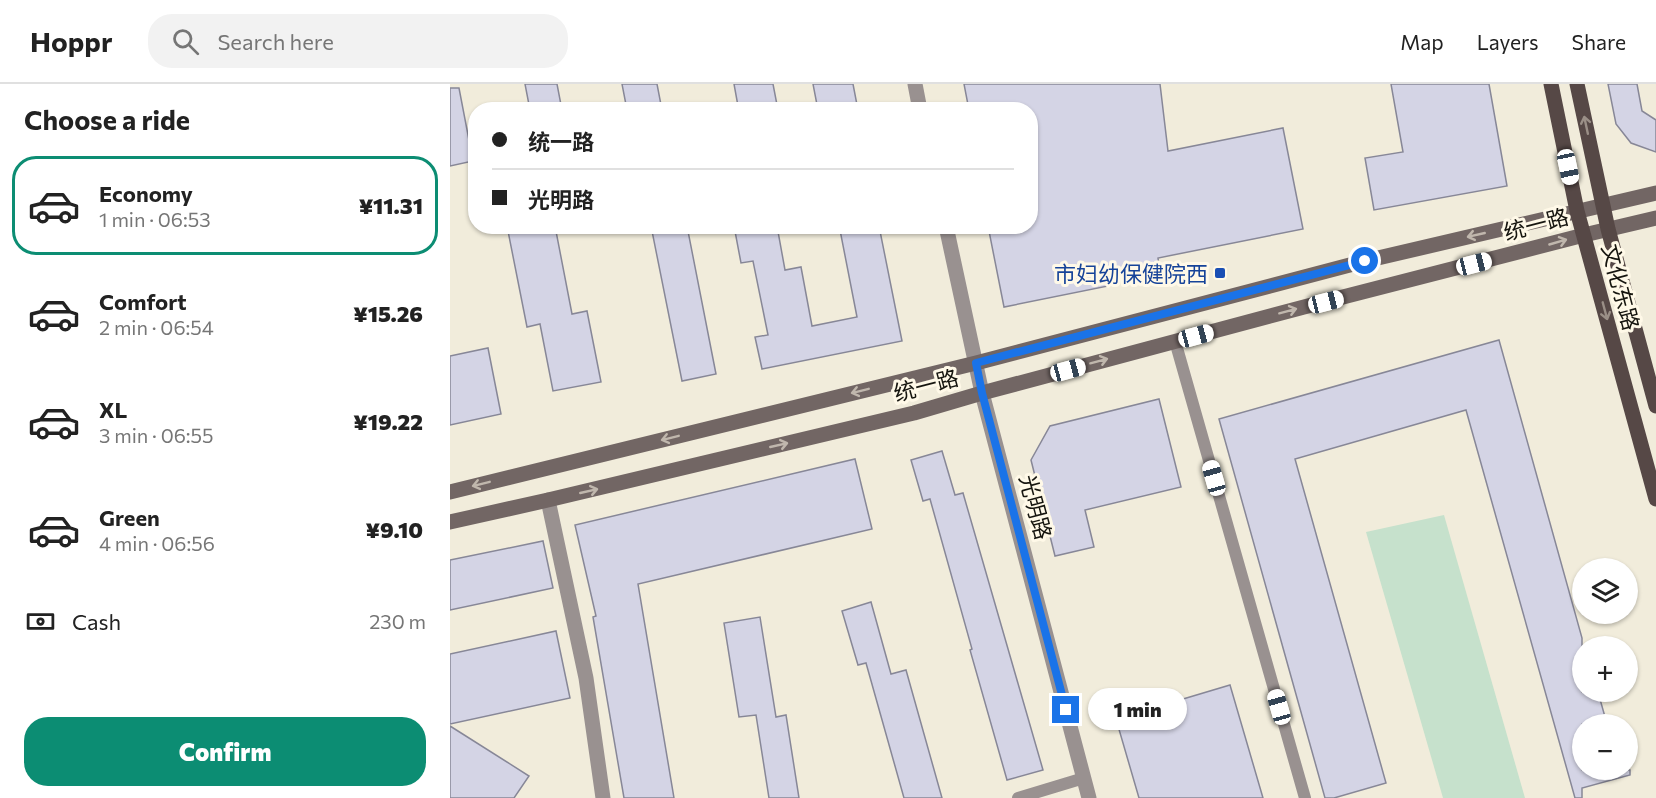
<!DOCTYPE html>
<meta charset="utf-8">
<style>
body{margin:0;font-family:Commissioner,"Noto Sans SC",sans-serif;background:#f2f2f2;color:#222;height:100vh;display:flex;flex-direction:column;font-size:22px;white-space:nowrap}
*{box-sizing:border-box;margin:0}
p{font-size:20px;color:#767676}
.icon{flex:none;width:33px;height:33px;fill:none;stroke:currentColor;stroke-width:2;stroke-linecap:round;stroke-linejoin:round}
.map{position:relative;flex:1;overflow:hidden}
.drawer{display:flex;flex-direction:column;background:#fff;width:450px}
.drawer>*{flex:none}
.guide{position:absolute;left:18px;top:18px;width:570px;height:132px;border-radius:24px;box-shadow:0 2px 4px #0004;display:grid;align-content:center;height:132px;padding:0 24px;background:#fff}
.controls{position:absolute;left:1122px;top:474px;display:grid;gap:12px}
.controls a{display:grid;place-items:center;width:66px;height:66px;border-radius:50%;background:#fff;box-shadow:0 2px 4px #0004;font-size:30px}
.end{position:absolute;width:27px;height:27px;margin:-14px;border:8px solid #1a73e8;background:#fff;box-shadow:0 0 0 3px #fff}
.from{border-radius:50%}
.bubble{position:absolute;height:42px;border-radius:21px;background:#fff;box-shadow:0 2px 4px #0004;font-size:20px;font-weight:800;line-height:42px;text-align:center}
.car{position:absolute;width:18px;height:36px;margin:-18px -9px;border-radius:8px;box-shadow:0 0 4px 2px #0007;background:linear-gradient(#fff 24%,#345 0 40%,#fff 0 76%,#345 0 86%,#fff 0)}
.guide b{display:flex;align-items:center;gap:21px;height:57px;font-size:22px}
.guide b+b{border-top:2px solid #e0e0e0}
.guide i{width:15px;height:15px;background:#222}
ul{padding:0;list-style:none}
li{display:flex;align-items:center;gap:18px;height:99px;margin:0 12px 9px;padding:0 12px;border:3px solid transparent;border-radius:24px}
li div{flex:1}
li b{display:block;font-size:22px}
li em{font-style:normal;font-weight:800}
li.on{border-color:#0c8d73}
li>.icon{width:54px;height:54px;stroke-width:1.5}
h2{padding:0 24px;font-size:27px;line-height:72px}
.pay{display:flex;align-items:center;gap:15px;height:66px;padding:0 24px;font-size:22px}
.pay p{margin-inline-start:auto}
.button{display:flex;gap:12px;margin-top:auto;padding:12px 24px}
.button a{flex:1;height:69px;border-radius:24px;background:#0c8d73;color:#fff;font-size:24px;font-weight:800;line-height:69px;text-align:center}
header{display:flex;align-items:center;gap:36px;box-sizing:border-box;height:84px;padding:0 30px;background:#fff;border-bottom:2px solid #e0e0e0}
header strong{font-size:28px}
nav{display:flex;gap:33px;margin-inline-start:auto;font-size:21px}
.search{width:420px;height:54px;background:#f2f2f2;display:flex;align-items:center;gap:15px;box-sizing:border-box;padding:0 21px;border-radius:24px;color:#767676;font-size:22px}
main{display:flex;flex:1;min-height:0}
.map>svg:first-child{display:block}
.green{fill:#c6e1cc}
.building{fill:#d4d4e5;stroke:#878797;stroke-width:1.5}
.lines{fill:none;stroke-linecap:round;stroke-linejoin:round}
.service{stroke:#999190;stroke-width:12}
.minor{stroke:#999190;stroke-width:15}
.tertiary{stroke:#999190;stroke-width:15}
.secondary{stroke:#726664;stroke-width:15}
.primary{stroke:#564846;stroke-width:15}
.oneway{stroke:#9a8f87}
.oneway2{stroke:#c0b7ad}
.route{stroke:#1a73e8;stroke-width:8}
.transit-dot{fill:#1a4fb4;stroke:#fff9e8;stroke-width:2}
.labels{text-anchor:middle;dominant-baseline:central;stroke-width:6;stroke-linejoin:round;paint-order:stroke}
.street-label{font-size:22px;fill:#16150f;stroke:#fff9e8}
.transit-label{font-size:22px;fill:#164399;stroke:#fff9e8;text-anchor:end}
</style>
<header>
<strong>Hoppr</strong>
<div class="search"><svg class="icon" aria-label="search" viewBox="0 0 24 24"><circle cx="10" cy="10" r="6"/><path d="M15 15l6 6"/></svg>Search here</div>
<nav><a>Map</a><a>Layers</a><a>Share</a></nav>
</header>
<main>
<section class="drawer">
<h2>Choose a ride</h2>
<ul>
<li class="on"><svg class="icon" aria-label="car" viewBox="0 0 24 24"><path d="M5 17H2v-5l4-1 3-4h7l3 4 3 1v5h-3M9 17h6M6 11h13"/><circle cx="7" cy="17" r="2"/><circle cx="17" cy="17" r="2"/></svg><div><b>Economy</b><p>1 min · 06:53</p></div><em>¥11.31</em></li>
<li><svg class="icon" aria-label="car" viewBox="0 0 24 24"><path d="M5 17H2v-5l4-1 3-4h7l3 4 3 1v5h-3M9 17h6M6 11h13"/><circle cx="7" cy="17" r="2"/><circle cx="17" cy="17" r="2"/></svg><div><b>Comfort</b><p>2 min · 06:54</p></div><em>¥15.26</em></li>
<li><svg class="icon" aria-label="car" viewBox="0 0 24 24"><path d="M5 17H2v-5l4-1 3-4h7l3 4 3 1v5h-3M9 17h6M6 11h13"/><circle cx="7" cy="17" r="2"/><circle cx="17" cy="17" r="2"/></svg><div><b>XL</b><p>3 min · 06:55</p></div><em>¥19.22</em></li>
<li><svg class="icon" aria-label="car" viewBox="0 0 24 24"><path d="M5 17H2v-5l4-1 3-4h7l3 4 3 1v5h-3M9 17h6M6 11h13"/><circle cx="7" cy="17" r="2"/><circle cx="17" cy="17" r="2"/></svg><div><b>Green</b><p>4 min · 06:56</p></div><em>¥9.10</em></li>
</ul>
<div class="pay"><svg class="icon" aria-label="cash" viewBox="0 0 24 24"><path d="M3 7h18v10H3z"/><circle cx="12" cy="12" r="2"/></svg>Cash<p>230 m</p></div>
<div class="button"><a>Confirm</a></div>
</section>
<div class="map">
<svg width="1206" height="714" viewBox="0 0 1206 714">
<rect width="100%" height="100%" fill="#f1ecdb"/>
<!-- green -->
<polygon class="green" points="994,431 1075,714 993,714 916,448"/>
<!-- building -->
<g class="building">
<polygon points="75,0 107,0 112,26 80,26"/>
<polygon points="172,0 207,0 212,26 177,26"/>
<polygon points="284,0 323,0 328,26 304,26 304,19 288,22"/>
<polygon points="363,0 403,0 408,26 368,26"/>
<polygon points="514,0 710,0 718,67 833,44 853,145 708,174 709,181 666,190 668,200 554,223 538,142 580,142 580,26 519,26"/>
<polygon points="941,0 1039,0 1057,102 924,126 915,74 953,68"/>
<polygon points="1158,0 1187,0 1192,27 1206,36 1206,68 1181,59 1166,40"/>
<polygon points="0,4 9,4 23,77 0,82"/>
<polygon points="57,142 105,142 122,230 137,227 151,298 103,307 90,240 77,243"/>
<polygon points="201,142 237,142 266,290 232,297"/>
<polygon points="284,142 327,142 335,186 351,183 362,242 407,233 390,146 409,142 429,142 452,257 312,285 305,253 318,251 303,177 291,179"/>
<polygon points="1049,256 1132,554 1132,608 1148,608 1157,640 1132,640 1132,686 1180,686 1180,691 1132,704 1132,714 1125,714 1016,326 845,375 936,699 884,714 875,714 769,335"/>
<polygon points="38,264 51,330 0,341 0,272"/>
<polygon points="709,315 731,403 635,426 644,463 605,472 581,376 600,342"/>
<polygon points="492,367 505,411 513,409 593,686 557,696 520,566 522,565 480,415 473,417 461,376"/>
<polygon points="405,375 422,445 188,500 224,714 174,714 143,533 146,532 125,441"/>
<polygon points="93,457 103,504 0,526 0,476"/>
<polygon points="421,518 441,590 456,586 492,714 454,714 416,579 408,581 392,527"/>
<polygon points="310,533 326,633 336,631 349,714 319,714 306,631 289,633 274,539"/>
<polygon points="106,547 120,614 0,640 0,570"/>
<polygon points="780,601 813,714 689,714 666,635"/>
<polygon points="0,642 79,692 64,714 0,714"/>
</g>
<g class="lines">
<!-- service -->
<g class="service">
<polyline points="725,257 855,714"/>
<polyline points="568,714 634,694"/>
</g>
<!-- minor -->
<polyline class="minor" points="98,416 136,594 153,714"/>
<!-- tertiary -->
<g class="tertiary">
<polyline points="465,0 470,26"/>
<polyline points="496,142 532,309 639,714"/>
</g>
<!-- secondary -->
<g class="secondary">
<polyline points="0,408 526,279 915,177 1206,109"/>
<polyline points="0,438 98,416 464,329 532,309 854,223 1134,151 1206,134"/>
</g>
<!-- primary -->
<g class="primary">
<polyline points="1101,0 1127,127 1206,415"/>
<polyline points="1127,0 1158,145 1206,322"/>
</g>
</g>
<!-- one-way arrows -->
<defs><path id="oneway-shaft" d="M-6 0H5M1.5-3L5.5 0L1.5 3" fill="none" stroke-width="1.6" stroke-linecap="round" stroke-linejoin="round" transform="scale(1.5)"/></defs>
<g class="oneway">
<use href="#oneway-shaft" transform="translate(1136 41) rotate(-102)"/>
<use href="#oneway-shaft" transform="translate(1155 227) rotate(75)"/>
</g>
<g class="oneway2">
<use href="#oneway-shaft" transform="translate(1026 151) rotate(167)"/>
<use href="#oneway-shaft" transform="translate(1108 158) rotate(-16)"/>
<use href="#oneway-shaft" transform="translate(838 227) rotate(-15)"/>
<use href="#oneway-shaft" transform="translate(649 277) rotate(-15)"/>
<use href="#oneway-shaft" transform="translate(410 307) rotate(166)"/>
<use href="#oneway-shaft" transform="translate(220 354) rotate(166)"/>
<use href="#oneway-shaft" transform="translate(329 361) rotate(-13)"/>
<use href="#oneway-shaft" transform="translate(31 400) rotate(166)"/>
<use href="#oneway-shaft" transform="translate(139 407) rotate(-13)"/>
</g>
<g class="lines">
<!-- route -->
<polyline class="route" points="616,626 532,309 526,279 915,177"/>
</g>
<!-- markers -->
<rect class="transit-dot" x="764" y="183" width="12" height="12" rx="3"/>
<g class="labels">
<!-- street labels -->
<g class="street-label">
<text transform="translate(1086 140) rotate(-15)">统一路</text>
<text transform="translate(1171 203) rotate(75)">文化东路</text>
<text transform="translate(476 301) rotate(-15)">统一路</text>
<text transform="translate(586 423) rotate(75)">光明路</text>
</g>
<!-- transit labels -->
<g class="transit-label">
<text x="758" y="189">市妇幼保健院西</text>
</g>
</g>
</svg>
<div class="controls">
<a><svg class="icon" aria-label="layers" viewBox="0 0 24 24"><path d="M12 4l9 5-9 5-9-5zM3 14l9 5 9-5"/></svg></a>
<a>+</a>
<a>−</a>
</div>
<i class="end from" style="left:915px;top:177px"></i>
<i class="end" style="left:616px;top:626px"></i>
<div class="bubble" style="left:638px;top:604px;width:99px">1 min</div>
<i class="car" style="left:1118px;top:83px;rotate:168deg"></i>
<i class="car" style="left:1024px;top:180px;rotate:76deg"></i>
<i class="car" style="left:876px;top:218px;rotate:76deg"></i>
<i class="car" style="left:746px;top:252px;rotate:75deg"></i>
<i class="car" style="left:618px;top:286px;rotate:75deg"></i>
<i class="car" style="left:764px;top:394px;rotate:344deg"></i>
<i class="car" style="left:829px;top:623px;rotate:344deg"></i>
<div class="guide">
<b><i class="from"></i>统一路</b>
<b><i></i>光明路</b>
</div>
</div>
</main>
